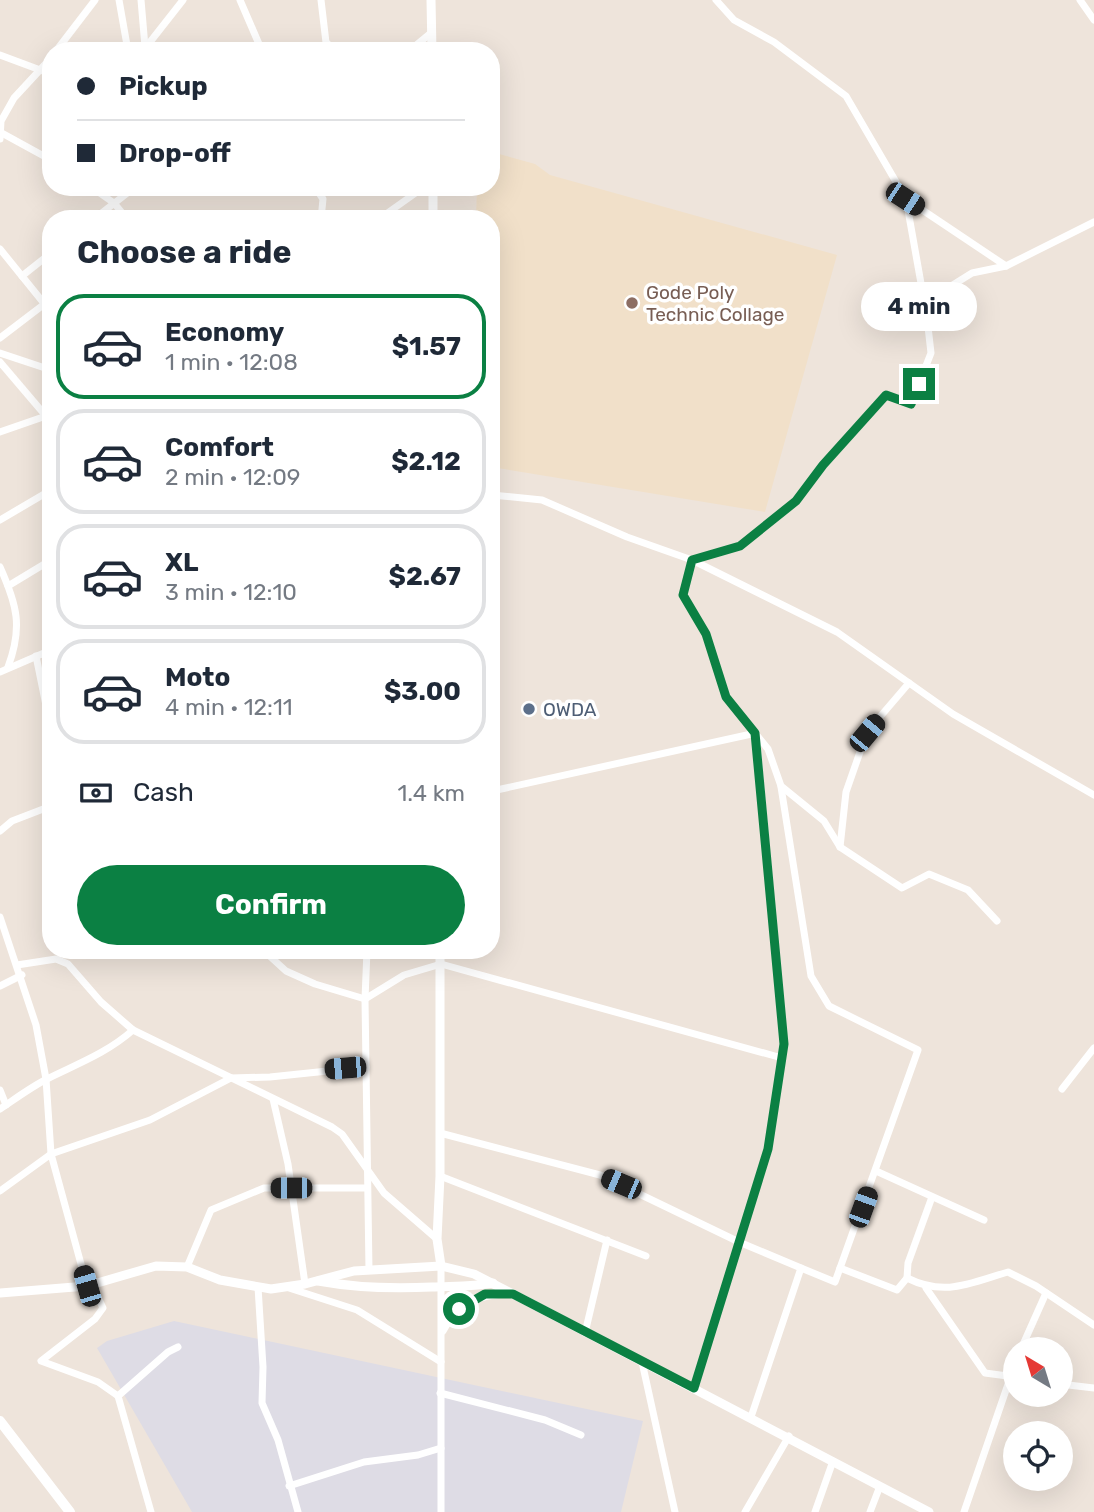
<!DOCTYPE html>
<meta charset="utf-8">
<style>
body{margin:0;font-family:Rubik,sans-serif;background:#f2f2f3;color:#1f2937;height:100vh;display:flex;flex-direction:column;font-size:26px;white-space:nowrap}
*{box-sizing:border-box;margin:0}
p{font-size:23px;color:#747a83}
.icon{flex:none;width:38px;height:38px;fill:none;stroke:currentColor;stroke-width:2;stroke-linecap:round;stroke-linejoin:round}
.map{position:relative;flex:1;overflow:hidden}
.side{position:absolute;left:42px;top:210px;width:458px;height:749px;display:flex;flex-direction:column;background:#fff;border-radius:28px;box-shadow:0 7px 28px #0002}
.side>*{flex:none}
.top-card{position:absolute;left:42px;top:42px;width:458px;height:154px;border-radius:28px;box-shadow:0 7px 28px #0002;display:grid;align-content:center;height:154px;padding:0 35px;background:#fff}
.needle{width:46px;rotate:322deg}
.controls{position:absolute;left:1003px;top:1337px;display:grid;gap:14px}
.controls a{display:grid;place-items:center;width:70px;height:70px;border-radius:50%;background:#fff;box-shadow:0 7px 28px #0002;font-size:35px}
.end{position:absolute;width:32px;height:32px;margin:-16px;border:9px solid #0b8043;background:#fff;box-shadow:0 0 0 4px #fff}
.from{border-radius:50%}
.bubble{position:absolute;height:49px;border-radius:24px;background:#fff;box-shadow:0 7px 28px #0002;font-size:23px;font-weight:700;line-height:49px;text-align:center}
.car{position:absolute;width:21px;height:42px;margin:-21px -10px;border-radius:9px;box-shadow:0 0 5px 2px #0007;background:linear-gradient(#222 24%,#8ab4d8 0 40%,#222 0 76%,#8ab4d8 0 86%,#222 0)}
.top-card b{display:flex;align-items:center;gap:24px;height:66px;font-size:26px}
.top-card b+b{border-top:2px solid #e0e1e3}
.top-card i{width:18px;height:18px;background:#1f2937}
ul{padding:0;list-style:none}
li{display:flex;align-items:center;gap:21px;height:105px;margin:0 14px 10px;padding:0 21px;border:4px solid #e0e1e3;border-radius:28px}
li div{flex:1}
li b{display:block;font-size:26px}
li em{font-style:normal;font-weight:700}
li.on{border-color:#0b8043}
li>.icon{width:63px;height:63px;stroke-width:1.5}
h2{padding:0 35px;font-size:32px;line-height:84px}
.pay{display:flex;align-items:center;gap:18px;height:77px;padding:0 35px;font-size:26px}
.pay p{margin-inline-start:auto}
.button{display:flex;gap:14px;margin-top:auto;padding:14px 35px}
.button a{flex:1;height:80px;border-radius:42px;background:#0b8043;color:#fff;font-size:28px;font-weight:700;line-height:80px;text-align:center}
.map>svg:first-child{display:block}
.industrial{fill:#dedce5}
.education{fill:#f1e0c9}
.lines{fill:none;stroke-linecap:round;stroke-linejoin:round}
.minor{stroke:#fff;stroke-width:7}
.tertiary{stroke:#fff;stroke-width:9}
.secondary{stroke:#fff;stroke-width:10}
.route{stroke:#0b8043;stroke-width:9}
.education-dot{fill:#8d6e63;stroke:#fff;stroke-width:2.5}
.service-dot{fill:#5c6f8a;stroke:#fff;stroke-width:2.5}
.labels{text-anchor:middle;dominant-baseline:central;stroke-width:7;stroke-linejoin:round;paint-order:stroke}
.education-label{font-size:19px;fill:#785e54;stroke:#fff;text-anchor:start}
.service-label{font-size:19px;fill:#4e5e75;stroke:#fff;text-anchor:start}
</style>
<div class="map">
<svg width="1094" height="1512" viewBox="0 0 1094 1512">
<rect width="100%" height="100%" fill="#eee4db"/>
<!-- industrial -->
<polygon class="industrial" points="174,1321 643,1421 621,1512 192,1512 97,1348 107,1341"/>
<!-- education -->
<polygon class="education" points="492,152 535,164 550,175 837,255 765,512 492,467 492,219 476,219 477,187 492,187"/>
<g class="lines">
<!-- minor -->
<g class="minor">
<polyline points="119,0 128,51"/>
<polyline points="141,0 145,47"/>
<polyline points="240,0 262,51"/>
<polyline points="321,0 327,51"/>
<polyline points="716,0 734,20 774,42 846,96 906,199 927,317"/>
<polyline points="1080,0 1094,20"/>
<polyline points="56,51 95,0"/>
<polyline points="143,51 183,0"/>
<polyline points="318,51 328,44"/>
<polyline points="409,51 431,33"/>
<polyline points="0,55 51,74"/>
<polyline points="0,132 51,160"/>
<polyline points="0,139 1,121 14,98 51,58"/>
<polyline points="91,187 114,203 127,219"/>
<polyline points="315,187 323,199 321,219"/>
<polyline points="906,199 1006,266"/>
<polyline points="94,219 135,187"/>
<polyline points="379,219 424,187"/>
<polyline points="0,249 51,312"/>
<polyline points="22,276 51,253"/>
<polyline points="0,338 51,299"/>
<polyline points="0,353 51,370"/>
<polyline points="0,362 51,422"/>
<polyline points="0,432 46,416"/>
<polyline points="492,495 542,500 627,537 692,560 837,632 953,714 1094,795"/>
<polyline points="0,520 51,490"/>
<path d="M0,567C17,605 23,627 8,667"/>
<polyline points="8,586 51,560"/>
<polyline points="36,656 51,730"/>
<polyline points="0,672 51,650"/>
<polyline points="0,831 12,821 51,806"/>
<polyline points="840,847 846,792 867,732 909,683"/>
<polyline points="0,917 36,1025 46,1079 51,1154 87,1286 95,1291 103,1308 95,1319 41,1361 98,1382 118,1396 168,1352 178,1347"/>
<polyline points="997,921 968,890 929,874 902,888 840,847 824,821 781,786 768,749 726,697 706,634 683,595 692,560 740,546 796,501 823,465 886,395 911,404 931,353 927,318 948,288 972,273 1006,266 1094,222"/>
<polyline points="263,950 286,971 315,984 365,999 404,975 441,964 782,1058"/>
<polyline points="367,950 365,999 369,1270"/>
<polyline points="17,965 56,959 68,964 101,1002 133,1030 332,1127 342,1134 384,1193 437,1239"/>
<polyline points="0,986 22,975"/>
<polyline points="1062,1089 1094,1048"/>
<polyline points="0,1090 6,1105"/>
<polyline points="273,1099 288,1164 305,1284"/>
<path d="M0,1109C15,1099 31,1087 47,1079C77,1064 107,1053 133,1030"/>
<polyline points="440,1133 600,1175 739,1242 768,1149 784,1044 756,733 492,791"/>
<polyline points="876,1171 984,1220"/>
<polyline points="440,1176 646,1256"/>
<polyline points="0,1191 51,1154 150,1120 231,1078 270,1077 366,1067"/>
<polyline points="441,1266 441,1512"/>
<polyline points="187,1267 211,1210 264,1188 367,1188"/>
<path d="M840,1268L897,1290L907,1278C945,1297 970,1283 1008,1272L1036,1286L1094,1325"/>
<polyline points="907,1278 908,1263 932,1197"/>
<polyline points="258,1287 263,1367 262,1403 278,1440 298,1512"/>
<polyline points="289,1288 357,1310 441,1362"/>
<polyline points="926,1288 985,1373 1015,1377"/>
<path d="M443,1331C458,1303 479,1294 510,1294"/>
<polyline points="585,1333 607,1240"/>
<polyline points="1021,1349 1046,1293"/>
<polyline points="642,1362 675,1512"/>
<polyline points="1060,1384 1094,1388"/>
<polyline points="694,1388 739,1242 801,1268"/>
<polyline points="440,1393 545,1420 581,1435"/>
<polyline points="118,1396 151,1512"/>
<polyline points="751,1417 801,1268 835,1282 918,1050 829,1006 811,976 781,787"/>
<polyline points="289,1486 364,1462 418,1455 441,1448"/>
<polyline points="745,1512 789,1436"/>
<polyline points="815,1512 833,1461"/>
<polyline points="870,1512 880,1486"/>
<polyline points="964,1512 1015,1364"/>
</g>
<!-- tertiary -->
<g class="tertiary">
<polyline points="431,0 432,51"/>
<polyline points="433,187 433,219"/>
<polyline points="440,950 440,1176 437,1239 441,1266"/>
<path d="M318,1281C357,1288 392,1289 432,1287C453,1286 472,1287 493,1283"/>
<polyline points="0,1293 87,1286 156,1266 187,1267 220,1280 271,1289 305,1284 354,1271 441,1266 474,1274 513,1294 929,1512"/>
</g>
<!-- secondary -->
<polyline class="secondary" points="0,1421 70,1512"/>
</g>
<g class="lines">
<!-- route -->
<polyline class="route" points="459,1309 485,1294 513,1294 694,1388 768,1149 784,1044 755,733 726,697 706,634 683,595 692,560 740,546 796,501 823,465 886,395 911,404 919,384"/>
</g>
<!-- markers -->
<circle class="education-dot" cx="632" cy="303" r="7"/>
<circle class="service-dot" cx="529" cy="709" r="7"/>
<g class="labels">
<!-- education labels -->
<g class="education-label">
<text x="646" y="292">Gode Poly<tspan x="646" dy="22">Technic Collage</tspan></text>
</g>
<!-- service labels -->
<g class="service-label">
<text x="543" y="709">OWDA</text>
</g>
</g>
</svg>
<div class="controls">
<a><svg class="needle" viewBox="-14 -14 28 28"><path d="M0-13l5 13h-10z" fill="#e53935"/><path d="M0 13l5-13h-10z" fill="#747a83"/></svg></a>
<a><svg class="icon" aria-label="locate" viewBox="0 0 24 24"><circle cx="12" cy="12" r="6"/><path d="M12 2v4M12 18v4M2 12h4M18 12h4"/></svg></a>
</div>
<i class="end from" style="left:459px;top:1309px"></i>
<i class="end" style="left:919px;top:384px"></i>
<div class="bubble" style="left:861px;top:282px;width:116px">4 min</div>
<i class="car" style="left:905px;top:199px;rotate:123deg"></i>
<i class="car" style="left:867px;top:733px;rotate:40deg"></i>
<i class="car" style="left:345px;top:1068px;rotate:265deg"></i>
<i class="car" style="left:621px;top:1184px;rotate:293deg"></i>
<i class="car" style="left:291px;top:1188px;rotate:270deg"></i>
<i class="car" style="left:863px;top:1207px;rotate:20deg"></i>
<i class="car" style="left:87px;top:1286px;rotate:344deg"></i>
<div class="top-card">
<b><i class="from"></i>Pickup</b>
<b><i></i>Drop-off</b>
</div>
<section class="side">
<h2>Choose a ride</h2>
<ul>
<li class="on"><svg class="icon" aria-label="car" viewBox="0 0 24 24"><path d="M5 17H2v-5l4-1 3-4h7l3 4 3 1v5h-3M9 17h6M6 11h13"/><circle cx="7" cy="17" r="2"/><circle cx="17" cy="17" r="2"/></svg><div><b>Economy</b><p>1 min · 12:08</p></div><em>$1.57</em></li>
<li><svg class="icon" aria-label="car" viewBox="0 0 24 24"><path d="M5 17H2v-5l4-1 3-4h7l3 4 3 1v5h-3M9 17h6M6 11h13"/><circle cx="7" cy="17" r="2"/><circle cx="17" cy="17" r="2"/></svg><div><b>Comfort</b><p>2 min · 12:09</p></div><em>$2.12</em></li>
<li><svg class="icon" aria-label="car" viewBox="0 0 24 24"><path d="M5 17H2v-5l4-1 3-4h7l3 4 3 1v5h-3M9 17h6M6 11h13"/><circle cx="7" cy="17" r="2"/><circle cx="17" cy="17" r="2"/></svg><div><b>XL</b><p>3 min · 12:10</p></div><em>$2.67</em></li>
<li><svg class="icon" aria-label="car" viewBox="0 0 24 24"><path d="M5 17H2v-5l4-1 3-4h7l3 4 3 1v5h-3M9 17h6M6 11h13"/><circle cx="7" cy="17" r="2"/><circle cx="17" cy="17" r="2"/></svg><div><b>Moto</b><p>4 min · 12:11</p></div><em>$3.00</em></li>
</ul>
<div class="pay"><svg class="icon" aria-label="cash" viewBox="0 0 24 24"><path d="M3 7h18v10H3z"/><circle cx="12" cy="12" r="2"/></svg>Cash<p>1.4 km</p></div>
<div class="button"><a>Confirm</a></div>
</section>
</div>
